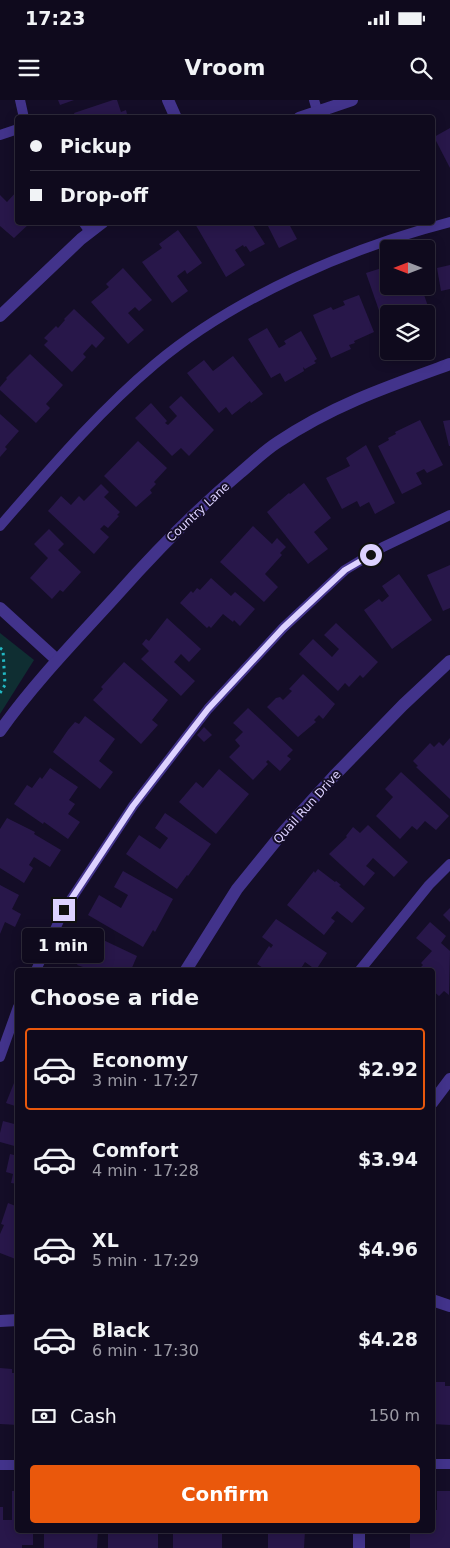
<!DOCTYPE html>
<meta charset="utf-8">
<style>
body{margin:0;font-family:"DejaVu Sans",sans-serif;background:#181326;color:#f1f3f6;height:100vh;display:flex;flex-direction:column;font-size:19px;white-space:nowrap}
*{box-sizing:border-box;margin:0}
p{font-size:16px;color:#9b9aa4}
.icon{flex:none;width:28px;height:28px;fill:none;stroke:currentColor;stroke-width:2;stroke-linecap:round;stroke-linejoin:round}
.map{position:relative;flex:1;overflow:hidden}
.details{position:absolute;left:15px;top:868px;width:420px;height:565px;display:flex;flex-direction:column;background:#0f0a1d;border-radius:5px;box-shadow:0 2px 12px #0003,0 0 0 1px #2f2b3b}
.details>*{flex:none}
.guide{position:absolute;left:15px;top:15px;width:420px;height:110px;border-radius:5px;box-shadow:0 2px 12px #0003,0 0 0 1px #2f2b3b;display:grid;align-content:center;height:110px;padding:0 15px;background:#0f0a1d}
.needle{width:32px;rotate:270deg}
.buttons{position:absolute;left:380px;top:140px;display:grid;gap:10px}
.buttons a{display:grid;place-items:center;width:55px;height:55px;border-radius:5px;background:#0f0a1d;box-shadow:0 2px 12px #0003,0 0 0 1px #2f2b3b;font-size:25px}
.end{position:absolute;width:22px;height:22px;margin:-11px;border:6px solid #ddd2ff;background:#111;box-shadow:0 0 0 2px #111}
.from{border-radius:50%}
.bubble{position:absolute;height:35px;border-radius:5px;background:#0f0a1d;box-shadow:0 2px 12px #0003,0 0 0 1px #2f2b3b;font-size:16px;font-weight:600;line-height:35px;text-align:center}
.guide b{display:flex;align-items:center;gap:18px;height:48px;font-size:19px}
.guide b+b{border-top:1px solid #2f2b3b}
.guide i{width:12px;height:12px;background:#f1f3f6}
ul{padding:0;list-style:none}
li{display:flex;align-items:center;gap:15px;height:82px;margin:0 10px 8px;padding:0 5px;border:2px solid transparent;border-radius:5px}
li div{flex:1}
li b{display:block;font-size:19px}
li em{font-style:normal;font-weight:600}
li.on{border-color:#ea580c}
li>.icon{width:45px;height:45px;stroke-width:1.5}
h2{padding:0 15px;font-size:22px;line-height:60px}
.pay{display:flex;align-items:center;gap:12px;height:55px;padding:0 15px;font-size:19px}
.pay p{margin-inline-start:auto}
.button{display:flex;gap:10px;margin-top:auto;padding:10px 15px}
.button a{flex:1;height:58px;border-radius:5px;background:#ea580c;color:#fff;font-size:20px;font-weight:600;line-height:58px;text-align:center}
.status{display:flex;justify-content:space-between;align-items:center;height:35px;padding:0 25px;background:#0f0a1d;direction:ltr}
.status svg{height:14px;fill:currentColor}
header{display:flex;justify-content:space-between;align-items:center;height:65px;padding:0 15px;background:#0f0a1d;font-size:22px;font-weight:600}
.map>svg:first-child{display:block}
.green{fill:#0f2e32}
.building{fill:#28174a}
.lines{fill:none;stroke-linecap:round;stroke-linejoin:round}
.path{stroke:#22b8c3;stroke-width:3;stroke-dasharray:2.5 4;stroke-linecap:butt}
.service{stroke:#42338b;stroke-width:10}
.minor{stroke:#42338b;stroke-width:12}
.tertiary{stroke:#42338b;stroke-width:12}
.route{stroke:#ddd2ff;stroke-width:6}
.labels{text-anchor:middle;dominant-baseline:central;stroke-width:4;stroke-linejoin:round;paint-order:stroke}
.street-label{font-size:12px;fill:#ddd2ff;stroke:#140d27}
</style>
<div class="status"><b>17:23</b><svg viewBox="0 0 49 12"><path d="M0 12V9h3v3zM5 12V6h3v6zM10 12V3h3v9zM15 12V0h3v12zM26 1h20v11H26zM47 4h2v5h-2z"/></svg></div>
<header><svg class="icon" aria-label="menu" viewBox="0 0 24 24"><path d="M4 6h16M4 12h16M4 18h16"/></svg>Vroom<svg class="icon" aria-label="search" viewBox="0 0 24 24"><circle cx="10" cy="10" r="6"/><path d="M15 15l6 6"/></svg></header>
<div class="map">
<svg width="450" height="1448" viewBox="0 0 450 1448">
<rect width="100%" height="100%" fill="#140d27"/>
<!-- green -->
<polygon class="green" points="0,533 34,560 0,614"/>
<!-- building -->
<g class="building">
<polygon points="58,0 74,0 60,5"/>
<polygon points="113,0 117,0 121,12 126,10 128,18 76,18 74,13"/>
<polygon points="450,28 450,68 434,37"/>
<polygon points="18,90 18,122 31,122 14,138 0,126 0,95 7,102"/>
<polygon points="194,122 251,122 265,144 250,152 246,146 244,147 243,145 235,150 245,165 226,177"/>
<polygon points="266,122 288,122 297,139 279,148"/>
<polygon points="178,130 202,163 187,174 185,170 177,176 188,191 172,203 142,162 162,148 159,144"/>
<polygon points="450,165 450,189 441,191 437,168"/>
<polygon points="388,166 389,186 393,187 389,188 391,194 402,190 401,186 421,186 432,218 426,220 426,214 389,214 389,220 383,222 366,173"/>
<polygon points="123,168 152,200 139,211 135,207 128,213 144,230 128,244 91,202 109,187 106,184"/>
<polygon points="359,195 374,232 354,241 355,243 349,245 351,249 331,258 313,215 331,207 333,210 345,205 343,201"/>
<polygon points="74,209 105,238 96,248 92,244 83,254 86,257 72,272 44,245 48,241 44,238 56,226 58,228 65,220 64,219"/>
<polygon points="267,228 279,248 286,244 284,241 301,231 317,259 314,261 316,263 305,269 303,267 304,271 285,282 280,273 271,278 248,239"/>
<polygon points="30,254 63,285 46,304 50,308 36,323 0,290 0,287 7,279 6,278"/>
<polygon points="233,256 263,294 251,303 250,301 232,315 226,307 219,313 187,273 204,260 213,271"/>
<polygon points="181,296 214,330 189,356 181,348 172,356 135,318 151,303 167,321 165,323 168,325 177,316 169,307"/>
<polygon points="0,314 19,331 5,347 7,349 0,357"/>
<polygon points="420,320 443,365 427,373 424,369 416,373 422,384 402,394 378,346 389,340 388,338 396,334 395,332"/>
<polygon points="450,320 450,346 449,346 443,321"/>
<polygon points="138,341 167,368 154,382 156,384 150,390 152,393 136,407 104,376"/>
<polygon points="366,345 395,403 375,414 369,402 360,407 357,401 342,409 326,378 350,366 346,358"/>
<polygon points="304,383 331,418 314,432 328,449 308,464 267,412 289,393 290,394"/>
<polygon points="101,384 109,392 104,397 120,412 117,415 119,416 108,428 104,425 100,429 109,437 94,454 48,411 61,396 71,405 79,396 84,401"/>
<polygon points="253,426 272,444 277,438 286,447 280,453 282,455 265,474 278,487 264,502 220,462"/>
<polygon points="49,429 64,444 58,450 81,472 63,492 60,490 52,499 30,478 48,458 34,444"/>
<polygon points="450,465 450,508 443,511 427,475"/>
<polygon points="399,474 432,520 392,549 364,510 379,499 382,502 389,496 382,486"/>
<polygon points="211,478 231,496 235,492 255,509 240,526 234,520 233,522 223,514 211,528 209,526 207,528 180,503 191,491 193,493 197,488 200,490"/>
<polygon points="167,518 201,549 189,562 181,554 174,562 195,581 181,596 141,559 149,551 142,544 146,539 149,541"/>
<polygon points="336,523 378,562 363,578 360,575 349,587 345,583 338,591 299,554 313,539 332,557 339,549 324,535"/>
<polygon points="124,562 168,600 152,620 158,625 141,644 93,600 103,589 101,587"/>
<polygon points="303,574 335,604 323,619 319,615 314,620 316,622 298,637 267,607 276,598 280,597 283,600 292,591 289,589"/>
<polygon points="248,608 293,650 287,656 291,659 280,671 268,660 266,662 268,664 253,680 229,657 240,646 235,640 243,632 233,623"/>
<polygon points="85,616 115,639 99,661 113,672 100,689 53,652 68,630 75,622 79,624"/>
<polygon points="204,627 212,635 204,642 197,635"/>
<polygon points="450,638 450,699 416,667 418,666 413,661 430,643 434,647 439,642 443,646"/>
<polygon points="50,668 78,687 69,700 75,704 68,714 80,722 68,739 44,722 43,724 14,704 27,685 32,688 40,677 42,679"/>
<polygon points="219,669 249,694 216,734 179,702 196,682 203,688"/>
<polygon points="401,672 449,716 436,730 425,721 417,730 412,726 400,739 376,716 393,697 385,689"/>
<polygon points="165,713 211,744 188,776 187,775 177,789 126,754 139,735 160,749 168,738 155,728"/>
<polygon points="7,718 35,732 34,734 61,750 50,767 34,757 29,765 33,768 24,783 0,768 0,729"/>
<polygon points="368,725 408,762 394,777 373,758 366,766 375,773 364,786 329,754 347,737 346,736 353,727 360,733"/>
<polygon points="318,769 335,782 336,781 341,785 339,786 365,808 352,823 337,811 331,818 335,821 324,835 287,805 314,771 315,773"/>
<polygon points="123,771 173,799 155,832 153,830 143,847 88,815 99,795 121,808 128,795 114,787"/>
<polygon points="0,785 19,795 12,809 21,814 15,827 5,822 0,834"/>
<polygon points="450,808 450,822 443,815"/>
<polygon points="276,819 327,853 316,870 305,862 300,870 266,870 257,864 269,846 271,848 273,845 262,837"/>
<polygon points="430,822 446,836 441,843 450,851 449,895 444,891 439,896 432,890 432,870 418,870 423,865 421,863 432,851 416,838"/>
<polygon points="80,829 137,856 131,870 81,870 83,867 77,865 82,854 71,849"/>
<polygon points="14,983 18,985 18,1007 6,1003"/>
<polygon points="3,1021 18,1025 18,1047 0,1042 0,1033"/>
<polygon points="10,1054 18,1056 18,1084 11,1083 13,1074 6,1072"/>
<polygon points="8,1103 18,1107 18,1160 0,1153 0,1134 4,1125 1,1124"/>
<polygon points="0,1268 12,1269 12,1273 18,1273 18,1325 0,1324"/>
<polygon points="432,1277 435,1277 435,1282 445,1282 445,1286 450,1286 450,1325 432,1324"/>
<polygon points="12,1391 18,1391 18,1430 33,1430 33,1445 22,1445 22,1448 0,1448 0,1407 3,1407 3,1420 12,1420"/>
<polygon points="437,1391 450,1391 450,1448 410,1448 410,1430 432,1430 432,1410 437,1410"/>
<polygon points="44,1430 98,1430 97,1448 44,1448"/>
<rect x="108" y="1430" width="50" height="18"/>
<rect x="173" y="1430" width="49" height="18"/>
<polygon points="268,1430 305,1430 304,1448 268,1448"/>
</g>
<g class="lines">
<!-- path -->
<polyline class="path" points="0,548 3,550 5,585 0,593"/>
<!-- service -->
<g class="service">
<polyline points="20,0 24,18"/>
<polyline points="314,0 317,10"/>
<polyline points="0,35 18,29"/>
<polyline points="83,122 90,132"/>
<path d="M0,426C49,370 98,312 155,264C235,197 349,148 450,122"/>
<polyline points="36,870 64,810 133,706 208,609 283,528 345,470 383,447 450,415"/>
<polyline points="360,870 429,785 450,764"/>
<polyline points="0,957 18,907"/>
<polyline points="432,1364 450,1364"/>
<polyline points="0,1365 18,1365"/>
</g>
<!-- minor -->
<g class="minor">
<polyline points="168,0 176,18"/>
<polyline points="299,18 352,0"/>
<polyline points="0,216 81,139 103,122"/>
<polyline points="0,508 57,560"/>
<polyline points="186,870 237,789 284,731 334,676 403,605 450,561"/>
<polyline points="432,1200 450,1206"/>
<polyline points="0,1221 18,1220"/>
</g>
<!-- tertiary -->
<g class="tertiary">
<path d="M0,631C34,583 76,540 116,496C155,452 195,411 240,373C252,363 264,351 278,342C333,305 389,286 450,264"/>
<polyline points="432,1003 450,979"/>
<polyline points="359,1430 359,1448"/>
</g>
</g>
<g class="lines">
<!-- route -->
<polyline class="route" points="64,810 133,706 208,609 283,528 345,470 371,455"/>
</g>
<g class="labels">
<!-- street labels -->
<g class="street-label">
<text transform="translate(198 412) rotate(-43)">Country Lane</text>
<text transform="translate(307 707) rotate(-48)">Quail Run Drive</text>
</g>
</g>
</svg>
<div class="buttons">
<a><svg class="needle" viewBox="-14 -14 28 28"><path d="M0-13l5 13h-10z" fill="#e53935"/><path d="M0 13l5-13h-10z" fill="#9b9aa4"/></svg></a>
<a><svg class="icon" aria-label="layers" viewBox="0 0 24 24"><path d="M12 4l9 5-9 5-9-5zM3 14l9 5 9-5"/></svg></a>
</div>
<i class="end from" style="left:371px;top:455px"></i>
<i class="end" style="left:64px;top:810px"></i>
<div class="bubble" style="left:22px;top:828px;width:82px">1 min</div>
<div class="guide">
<b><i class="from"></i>Pickup</b>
<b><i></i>Drop-off</b>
</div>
<section class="details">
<h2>Choose a ride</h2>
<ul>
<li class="on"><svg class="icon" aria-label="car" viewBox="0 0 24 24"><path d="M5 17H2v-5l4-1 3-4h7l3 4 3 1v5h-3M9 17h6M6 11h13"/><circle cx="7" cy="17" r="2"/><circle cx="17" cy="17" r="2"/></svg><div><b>Economy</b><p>3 min · 17:27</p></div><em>$2.92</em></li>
<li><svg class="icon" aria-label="car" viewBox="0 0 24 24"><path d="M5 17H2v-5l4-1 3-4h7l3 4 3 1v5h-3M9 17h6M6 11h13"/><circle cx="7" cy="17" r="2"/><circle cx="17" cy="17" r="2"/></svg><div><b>Comfort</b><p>4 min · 17:28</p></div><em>$3.94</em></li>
<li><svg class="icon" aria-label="car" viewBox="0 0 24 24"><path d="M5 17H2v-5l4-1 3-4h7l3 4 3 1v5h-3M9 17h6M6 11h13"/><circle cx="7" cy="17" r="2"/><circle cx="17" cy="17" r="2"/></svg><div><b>XL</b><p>5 min · 17:29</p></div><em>$4.96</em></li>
<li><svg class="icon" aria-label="car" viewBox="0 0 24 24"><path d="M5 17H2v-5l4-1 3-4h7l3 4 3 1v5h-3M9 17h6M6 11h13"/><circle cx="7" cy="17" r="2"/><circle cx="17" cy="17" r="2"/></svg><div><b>Black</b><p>6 min · 17:30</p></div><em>$4.28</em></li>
</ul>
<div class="pay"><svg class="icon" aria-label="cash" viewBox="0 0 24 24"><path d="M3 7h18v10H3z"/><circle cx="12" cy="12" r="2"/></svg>Cash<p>150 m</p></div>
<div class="button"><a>Confirm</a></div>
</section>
</div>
